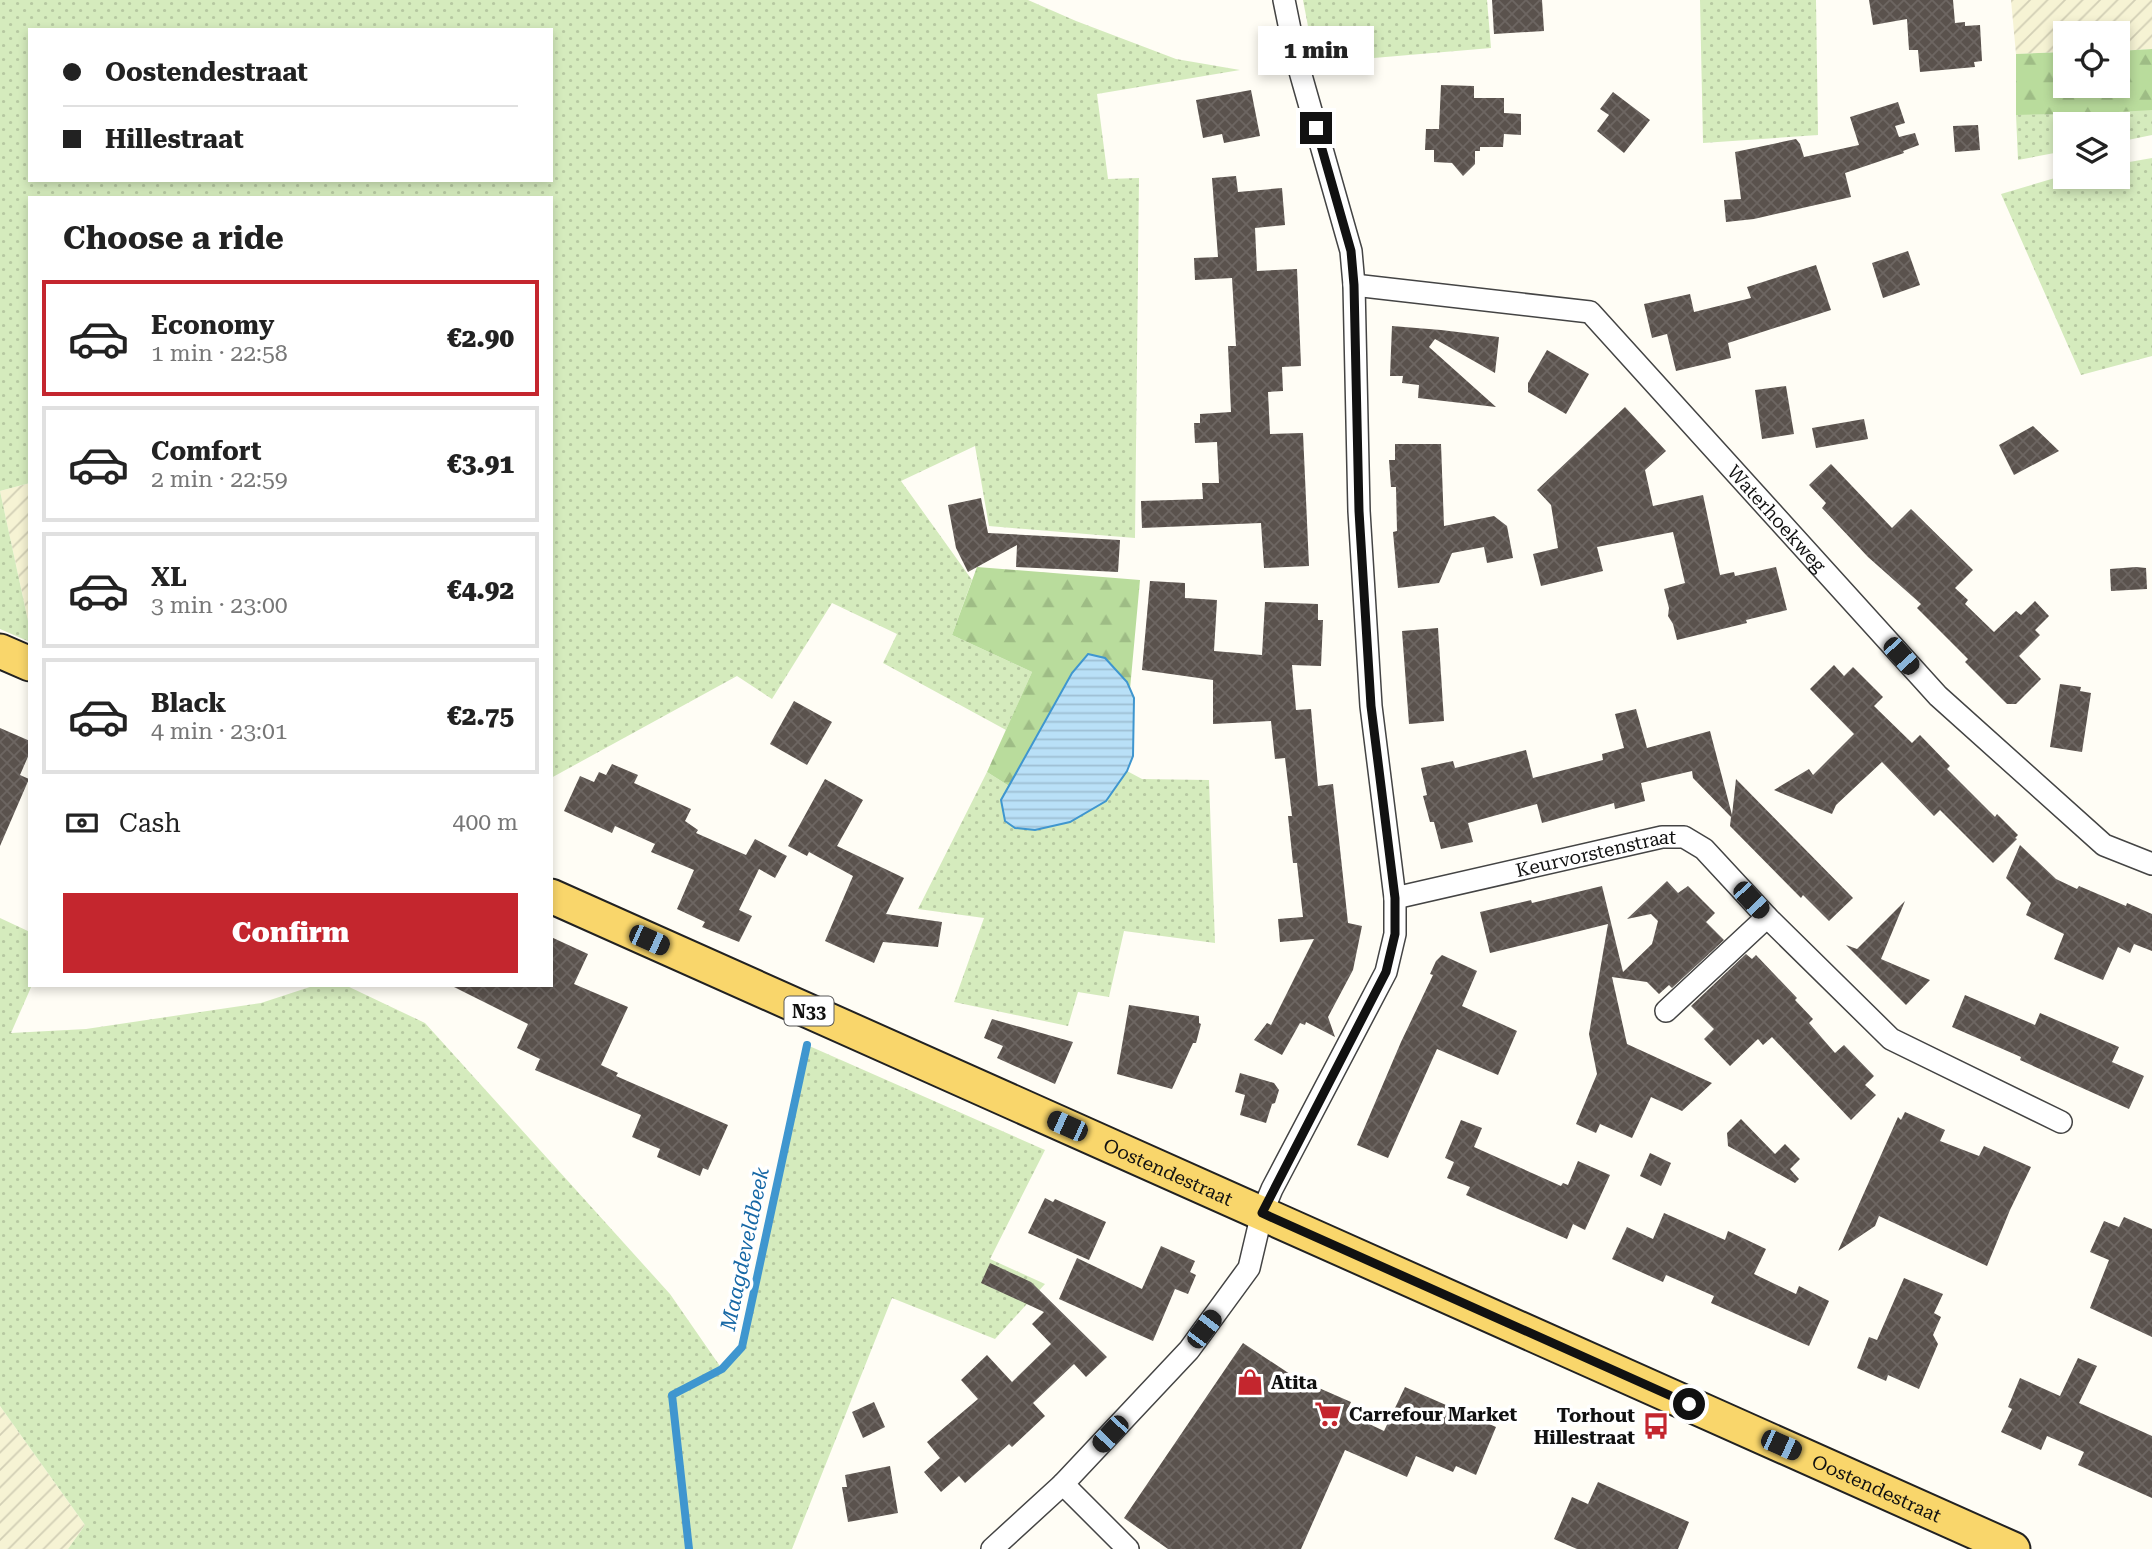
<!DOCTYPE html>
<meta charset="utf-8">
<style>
body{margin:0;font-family:"Roboto Serif",serif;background:#f2f2f2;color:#222;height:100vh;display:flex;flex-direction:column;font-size:26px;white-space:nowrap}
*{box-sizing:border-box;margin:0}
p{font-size:23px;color:#767676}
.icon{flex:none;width:38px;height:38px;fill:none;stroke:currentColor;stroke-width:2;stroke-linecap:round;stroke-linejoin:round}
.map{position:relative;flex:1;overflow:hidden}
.drawer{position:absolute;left:28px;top:196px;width:525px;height:791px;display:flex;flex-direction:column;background:#fff;border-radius:0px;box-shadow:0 4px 10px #0003}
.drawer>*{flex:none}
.guide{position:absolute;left:28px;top:28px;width:525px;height:154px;border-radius:0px;box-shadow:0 4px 10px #0003;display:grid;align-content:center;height:154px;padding:0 35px;background:#fff}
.buttons{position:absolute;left:2053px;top:21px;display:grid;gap:14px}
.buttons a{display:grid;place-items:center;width:77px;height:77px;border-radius:0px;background:#fff;box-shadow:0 4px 10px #0003;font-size:35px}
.end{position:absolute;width:32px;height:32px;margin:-16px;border:9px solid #111;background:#fff;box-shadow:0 0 0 4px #fff}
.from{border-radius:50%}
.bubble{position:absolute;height:49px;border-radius:0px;background:#fff;box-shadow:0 4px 10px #0003;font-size:23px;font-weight:800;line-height:49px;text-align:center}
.car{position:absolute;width:21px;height:42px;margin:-21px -10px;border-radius:9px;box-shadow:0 0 5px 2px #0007;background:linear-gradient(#222 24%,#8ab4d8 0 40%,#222 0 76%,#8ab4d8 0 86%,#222 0)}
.guide b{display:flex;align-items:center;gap:24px;height:66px;font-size:26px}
.guide b+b{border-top:2px solid #e0e0e0}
.guide i{width:18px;height:18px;background:#222}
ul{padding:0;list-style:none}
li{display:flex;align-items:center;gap:21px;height:116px;margin:0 14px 10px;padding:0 21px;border:4px solid #e0e0e0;border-radius:0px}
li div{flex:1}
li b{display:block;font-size:26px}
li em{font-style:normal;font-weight:800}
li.selected{border-color:#c4262e}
li>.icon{width:63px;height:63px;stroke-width:1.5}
h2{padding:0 35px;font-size:32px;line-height:84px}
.pay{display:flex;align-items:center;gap:18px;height:77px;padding:0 35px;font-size:26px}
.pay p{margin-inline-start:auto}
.button{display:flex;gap:14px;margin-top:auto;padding:14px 35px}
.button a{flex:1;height:80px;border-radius:0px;background:#c4262e;color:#fff;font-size:28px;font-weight:800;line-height:80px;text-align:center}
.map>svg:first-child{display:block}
.farmland{fill:url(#farmland-furrows)}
.grass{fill:url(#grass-dots);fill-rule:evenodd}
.forest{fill:url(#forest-firs)}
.water{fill:url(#water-rules);stroke:#3f96cf;stroke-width:2}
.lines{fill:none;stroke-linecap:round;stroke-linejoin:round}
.stream{stroke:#3f96cf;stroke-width:8}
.building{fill:url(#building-cross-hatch)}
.minor-casing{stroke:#444;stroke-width:24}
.primary-casing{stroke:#222;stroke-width:37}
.minor{stroke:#fff;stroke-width:21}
.primary{stroke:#f9d66b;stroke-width:33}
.route{stroke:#111;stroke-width:9}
.labels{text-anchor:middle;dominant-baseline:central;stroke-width:7;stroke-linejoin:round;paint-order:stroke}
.shield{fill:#fff;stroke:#585858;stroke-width:2}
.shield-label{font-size:18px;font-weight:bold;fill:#111}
.street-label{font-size:19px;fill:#111;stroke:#fff}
.poi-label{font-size:19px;font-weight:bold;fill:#111;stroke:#fff;text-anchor:start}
.water-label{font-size:21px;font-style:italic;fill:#1768a6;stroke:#fff}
</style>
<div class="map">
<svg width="2152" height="1549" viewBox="0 0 2152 1549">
<defs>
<pattern id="farmland-furrows" width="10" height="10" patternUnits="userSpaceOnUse" patternTransform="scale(1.75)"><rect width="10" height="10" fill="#f6f3d4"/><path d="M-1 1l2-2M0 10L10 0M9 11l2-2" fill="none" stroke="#d2cfb5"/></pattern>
<pattern id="grass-dots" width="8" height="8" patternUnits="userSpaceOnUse" patternTransform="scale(1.75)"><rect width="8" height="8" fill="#d5ebbd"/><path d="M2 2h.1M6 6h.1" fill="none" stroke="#b6c8a1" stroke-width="1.8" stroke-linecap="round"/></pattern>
<pattern id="forest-firs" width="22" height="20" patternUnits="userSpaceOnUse" patternTransform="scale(1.75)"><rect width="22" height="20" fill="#b9dc9c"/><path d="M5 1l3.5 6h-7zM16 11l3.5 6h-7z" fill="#9ebc85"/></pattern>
<pattern id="water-rules" width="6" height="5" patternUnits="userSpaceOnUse" patternTransform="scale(1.75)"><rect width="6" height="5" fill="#b9e0f7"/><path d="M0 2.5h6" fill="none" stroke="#9ebfd3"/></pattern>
<pattern id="building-cross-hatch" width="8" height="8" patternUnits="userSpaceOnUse" patternTransform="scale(1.75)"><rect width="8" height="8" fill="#5a524d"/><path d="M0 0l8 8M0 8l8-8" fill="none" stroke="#6d6662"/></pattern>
</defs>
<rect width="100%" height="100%" fill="#fffdf5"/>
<!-- farmland -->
<g class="farmland">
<polygon points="2011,0 2152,0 2152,49 2118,51 2118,33 2065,33 2065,52 2016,54"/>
<polygon points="30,483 30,630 0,491"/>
<polygon points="0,1406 85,1525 68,1549 0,1549"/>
</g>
<!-- grass -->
<g class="grass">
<path d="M0,0H1028L1076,21L1176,59L1240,70L1097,94L1108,179L1139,178L1135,538L989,526L975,446L901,481L972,580L952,635L1032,672L1006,730L883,663L897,634L832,603L772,699L737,676L551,778V198H30V483L0,491L30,630V642L0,629ZM30,30H551V180H30Z"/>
<polygon points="1303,0 1487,0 1491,48 1315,63"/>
<polygon points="1700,0 1816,0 1818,135 1703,143"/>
<polygon points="2121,110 2152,110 2152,135 2118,142 2118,124 2065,124 2065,151 2018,160 2016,115 2085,114"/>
<polygon points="2152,158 2152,356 2081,375 2001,194 2065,175 2118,177 2118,164"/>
<polygon points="1127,771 1142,779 1209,780 1215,943 1124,931 1109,997 1078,992 1068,1026 954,1002 984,918 918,909 987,772 1009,786 1001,800 1105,802"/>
<polygon points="0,918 30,932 30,985 32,985 11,1033 86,1029 261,1003 316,985 345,985 425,1023 670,1294 722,1369 742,1347 807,1045 1045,1150 990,1259 1045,1284 995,1339 892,1298 792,1549 68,1549 85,1525 0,1406"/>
</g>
<!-- forest -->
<g class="forest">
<polygon points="2152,49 2152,110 2085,114 2016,115 2016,54 2065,52 2065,86 2118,86 2118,51"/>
<polygon points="977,567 1140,580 1130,689 1126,682 1088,654 1072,673 1009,786 987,772 1032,672 952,635"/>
</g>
<!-- water -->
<polygon class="water" points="1088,654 1105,658 1127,682 1134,698 1133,756 1127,771 1106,801 1070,822 1035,830 1015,828 1005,821 1001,800 1072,673"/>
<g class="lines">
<!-- stream -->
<polyline class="stream" points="689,1549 672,1395 722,1369 742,1347 807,1045"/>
</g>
<!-- building -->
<g class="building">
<polygon points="1492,0 1542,0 1544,31 1494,34"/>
<polygon points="1869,0 1953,0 1955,23 1965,22 1965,26 1980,25 1982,61 1974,62 1975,67 1920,72 1918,50 1909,50 1907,19 1873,25"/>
<polygon points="1441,85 1474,86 1474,98 1504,98 1504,113 1521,114 1521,135 1504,134 1503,147 1480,147 1480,151 1475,151 1475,164 1463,176 1452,163 1434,162 1434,150 1425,150 1426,129 1439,129"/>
<polygon points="1251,90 1260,136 1224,143 1222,134 1203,138 1196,100"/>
<polygon points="1613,92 1650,120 1624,153 1597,131 1609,115 1600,109"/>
<polygon points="1898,102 1905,123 1895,126 1899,137 1915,133 1919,145 1903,151 1904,153 1845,173 1851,197 1754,219 1726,222 1724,200 1741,199 1735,152 1796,139 1800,144 1804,157 1859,145 1850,117"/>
<polygon points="1978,125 1980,150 1955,152 1953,126"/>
<polygon points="1236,176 1238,192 1282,188 1285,225 1255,228 1257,271 1297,269 1301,366 1282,367 1283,391 1268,392 1270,434 1303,433 1309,566 1264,568 1261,523 1142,528 1141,501 1203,499 1202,483 1219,483 1217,442 1195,443 1194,423 1200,423 1200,414 1231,412 1228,346 1236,346 1232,278 1195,280 1194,258 1218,257 1212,178"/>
<polygon points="1908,251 1920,285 1883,298 1872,263"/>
<polygon points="1816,265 1831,310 1728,343 1731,358 1676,371 1667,334 1652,338 1644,304 1690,294 1694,312 1751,298 1747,287"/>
<polygon points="1392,326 1441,330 1499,337 1495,373 1435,339 1429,347 1496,407 1418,398 1419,385 1402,383 1403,376 1390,376"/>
<polygon points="1547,350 1589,374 1566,414 1528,392 1528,383"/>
<polygon points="1786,386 1794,434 1762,439 1755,390"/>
<polygon points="1625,407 1666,451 1645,470 1653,506 1703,495 1720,575 1734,572 1735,576 1776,567 1787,610 1746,620 1747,623 1677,640 1673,624 1668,616 1669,608 1664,589 1685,583 1673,532 1597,547 1603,571 1541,586 1533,554 1558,548 1551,505 1537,490"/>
<polygon points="1864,419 1868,439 1816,448 1812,428"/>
<polygon points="2033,426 2059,451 2014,475 1999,445"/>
<polygon points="1395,444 1441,444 1444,526 1494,516 1507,526 1513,558 1487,563 1484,547 1452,553 1439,583 1398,588 1393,532 1397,531 1396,487 1391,487 1389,460 1395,460"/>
<polygon points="1831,464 1892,528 1911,509 1973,570 1955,588 1968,600 1965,604 1994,632 2016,611 2021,615 2035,601 2049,616 2035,630 2040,635 2019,656 2041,679 2016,704 2007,704 1965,662 1968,659 1917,608 1921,604 1868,557 1822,508 1826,503 1809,485"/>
<polygon points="981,498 988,533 1120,540 1118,572 1016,567 1017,545 968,572 956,548 948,505"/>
<polygon points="2136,567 2146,568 2147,589 2111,591 2110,569"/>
<polygon points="1150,581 1185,583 1185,598 1217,600 1214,651 1262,655 1265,602 1318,604 1318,620 1323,620 1321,666 1292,665 1296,710 1311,709 1318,786 1333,784 1348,923 1362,926 1353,970 1328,1017 1335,1037 1306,1022 1305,1025 1300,1023 1282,1055 1254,1040 1267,1023 1271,1025 1314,939 1280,942 1278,919 1303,917 1297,863 1293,863 1288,816 1292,816 1285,758 1275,759 1271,721 1213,724 1213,680 1142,670"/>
<polygon points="1438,628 1444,721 1409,724 1402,631"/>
<polygon points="1834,665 1844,676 1853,667 1883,697 1874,706 1912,743 1920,735 1950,766 1947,769 1995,817 1997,814 2018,835 2015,838 2017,839 1993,863 1940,810 1934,816 1882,762 1836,805 1832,814 1774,790 1809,769 1813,775 1854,734 1810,689"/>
<polygon points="2060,684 2081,687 2080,691 2091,693 2082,752 2050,747"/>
<polygon points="794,701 832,722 807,765 770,744"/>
<polygon points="1636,709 1647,748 1710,731 1732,815 1736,779 1853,898 1829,921 1803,895 1801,898 1730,826 1731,817 1693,778 1692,771 1641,783 1645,801 1615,809 1614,803 1542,823 1537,804 1468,823 1473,842 1441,849 1434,822 1430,822 1423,796 1427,795 1421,768 1453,761 1455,768 1526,750 1533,778 1603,760 1602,754 1624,748 1615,714"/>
<polygon points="0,728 30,741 30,752 20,775 29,779 0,846"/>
<polygon points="612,764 638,775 634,783 691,809 685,821 698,830 696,833 746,855 755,839 787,856 775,878 759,869 739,910 752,916 739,942 702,927 705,922 677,909 694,870 651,852 655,844 615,826 612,833 564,811 580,776 594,782 599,772 606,775"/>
<polygon points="825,779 863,800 837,846 904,878 886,914 942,922 938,947 883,942 874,963 825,941 853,876 809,852 807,856 788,846"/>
<polygon points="2020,845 2056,879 2077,889 2079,886 2126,906 2127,903 2152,914 2152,951 2134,944 2130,953 2118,947 2103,980 2054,959 2064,934 2026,915 2031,903 2006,878"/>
<polygon points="1667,881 1678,893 1688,886 1715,913 1706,922 1724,940 1672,988 1669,985 1659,994 1647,982 1612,977 1627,1044 1712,1083 1682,1111 1651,1097 1632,1138 1600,1124 1596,1133 1576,1124 1597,1074 1589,1034 1608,924 1490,953 1480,912 1531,900 1532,903 1602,886 1623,972 1652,944 1658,921 1651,914 1627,919"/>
<polygon points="1905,901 1881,959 1930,980 1906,1005 1846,945 1857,949"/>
<polygon points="551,937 588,954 574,984 628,1007 601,1065 618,1073 616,1076 728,1125 708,1170 703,1168 700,1176 657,1157 660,1149 632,1137 641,1115 535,1070 540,1059 517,1048 528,1024 450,985 551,985"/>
<polygon points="1746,954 1752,959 1756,955 1797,998 1795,1000 1813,1019 1809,1023 1835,1053 1844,1045 1874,1076 1865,1085 1876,1095 1851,1120 1772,1037 1763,1045 1758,1039 1730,1066 1704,1039 1714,1029 1691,1006"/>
<polygon points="1442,955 1477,971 1462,1006 1517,1031 1498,1075 1437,1049 1388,1158 1357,1145 1401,1042 1433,975 1430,974 1436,961"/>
<polygon points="1965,995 2035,1025 2040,1013 2119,1047 2112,1062 2144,1076 2129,1109 2020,1060 2021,1057 1952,1027"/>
<polygon points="1129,1005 1199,1016 1199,1023 1201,1024 1196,1043 1193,1043 1172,1089 1117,1074"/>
<polygon points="992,1019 1073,1042 1055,1084 997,1058 1003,1046 984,1038"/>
<polygon points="1240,1073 1274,1083 1279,1090 1275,1103 1272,1104 1266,1123 1240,1115 1245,1095 1235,1092"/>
<polygon points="1905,1112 1945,1130 1940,1141 1979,1156 1984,1146 2031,1167 2010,1210 1987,1266 1879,1216 1875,1226 1838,1251 1898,1117 1901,1120"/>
<polygon points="1741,1119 1775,1154 1785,1144 1800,1159 1790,1169 1799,1179 1795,1183 1728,1146 1727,1133"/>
<polygon points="1461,1120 1482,1128 1474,1147 1561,1186 1563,1183 1568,1185 1578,1161 1610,1175 1585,1230 1573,1224 1567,1239 1466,1195 1470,1187 1447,1178 1454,1162 1445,1158"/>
<polygon points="1650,1153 1671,1163 1661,1186 1640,1176"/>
<polygon points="1045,1198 1053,1202 1055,1199 1106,1222 1089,1260 1028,1233"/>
<polygon points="1664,1213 1725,1240 1728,1231 1766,1249 1754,1274 1796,1294 1799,1286 1829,1301 1809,1346 1711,1303 1714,1296 1666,1275 1663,1282 1612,1259 1627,1227 1653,1239"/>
<polygon points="2124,1217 2152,1229 2152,1337 2090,1308 2109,1260 2090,1252 2104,1221 2119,1227"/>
<polygon points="1161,1246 1195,1261 1190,1272 1196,1275 1188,1294 1175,1289 1153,1341 1059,1299 1077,1258 1142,1289"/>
<polygon points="990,1263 1031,1282 1107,1357 1086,1377 1074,1364 1033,1403 1045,1416 1012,1447 1009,1444 965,1483 959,1476 941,1492 924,1472 940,1458 927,1442 978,1399 961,1380 987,1355 1012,1382 1051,1344 1032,1324 1044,1312 981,1283"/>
<polygon points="1904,1278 1943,1294 1934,1313 1941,1317 1933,1335 1938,1344 1919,1389 1888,1375 1886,1381 1857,1368 1869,1337 1877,1340"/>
<polygon points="1243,1343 1296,1378 1351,1402 1346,1413 1384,1431 1405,1387 1496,1427 1476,1475 1456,1466 1453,1472 1416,1456 1407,1477 1345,1450 1301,1549 1168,1549 1124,1518"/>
<polygon points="2078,1358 2097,1366 2079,1403 2152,1436 2152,1498 2078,1465 2084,1452 2047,1436 2041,1450 2001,1432 2012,1409 2008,1407 2020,1378 2060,1396"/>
<polygon points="874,1402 885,1427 863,1438 852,1412"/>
<polygon points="890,1466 898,1513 848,1522 842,1487 847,1487 845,1475"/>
<polygon points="1598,1482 1689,1522 1678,1549 1577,1549 1554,1539 1572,1497 1588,1504"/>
</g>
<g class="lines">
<defs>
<g id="minor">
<path id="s1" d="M1354,285L1590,312L1938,696L2104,845L2152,864"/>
<path id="s2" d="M1395,898L1662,837H1684L1704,849L1767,917L1891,1039L2061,1122"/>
<polyline points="1666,1011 1767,917"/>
<polyline points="1063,1484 1128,1549"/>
<polyline points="992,1549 1063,1484 1189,1350 1249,1268 1262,1213 1272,1189 1386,972 1395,934 1395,898 1371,706 1359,511 1354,285 1351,251 1295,54 1284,0"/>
</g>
<g id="primary">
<polyline points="0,651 30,664"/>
<path id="s3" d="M551,896L2013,1549"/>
</g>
</defs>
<!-- minor casing -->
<use href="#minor" class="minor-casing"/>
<!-- primary casing -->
<use href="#primary" class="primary-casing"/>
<!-- minor -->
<use href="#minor" class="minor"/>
<!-- primary -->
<use href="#primary" class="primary"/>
</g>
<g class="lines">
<!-- route -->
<polyline class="route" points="1316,128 1351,251 1354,285 1359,511 1371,706 1395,898 1395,934 1386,972 1262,1213 1689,1404"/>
</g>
<!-- icons -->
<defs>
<symbol id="shop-bare" viewBox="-9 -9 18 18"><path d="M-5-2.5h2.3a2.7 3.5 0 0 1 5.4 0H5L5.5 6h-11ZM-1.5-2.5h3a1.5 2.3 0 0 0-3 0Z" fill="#c4262e" stroke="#fff" stroke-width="2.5" paint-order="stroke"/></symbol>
<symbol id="supermarket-bare" viewBox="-9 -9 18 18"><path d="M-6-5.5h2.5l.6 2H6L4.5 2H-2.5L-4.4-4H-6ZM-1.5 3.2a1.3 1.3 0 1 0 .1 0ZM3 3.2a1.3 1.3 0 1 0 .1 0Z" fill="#c4262e" stroke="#fff" stroke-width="2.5" paint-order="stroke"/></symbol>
<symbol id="bus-bare" viewBox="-9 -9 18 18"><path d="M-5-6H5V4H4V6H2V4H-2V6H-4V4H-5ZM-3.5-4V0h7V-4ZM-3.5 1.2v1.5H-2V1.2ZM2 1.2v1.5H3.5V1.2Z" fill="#c4262e" stroke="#fff" stroke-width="2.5" paint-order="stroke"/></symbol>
</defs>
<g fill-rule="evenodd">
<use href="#shop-bare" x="1231" y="1363" width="38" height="38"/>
<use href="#supermarket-bare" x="1309" y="1395" width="38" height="38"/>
<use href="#bus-bare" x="1637" y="1407" width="38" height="38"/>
</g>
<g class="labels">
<!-- shield labels -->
<rect class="shield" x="784.5" y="996.5" width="49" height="29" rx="5"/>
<g class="shield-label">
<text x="809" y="1011">N33</text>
</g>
<!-- street labels -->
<g class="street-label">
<text stroke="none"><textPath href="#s1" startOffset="516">Waterhoekweg</textPath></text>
<text stroke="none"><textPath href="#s2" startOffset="206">Keurvorstenstraat</textPath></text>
<text stroke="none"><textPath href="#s3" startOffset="676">Oostendestraat</textPath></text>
<text stroke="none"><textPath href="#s3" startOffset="1452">Oostendestraat</textPath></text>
</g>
<!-- poi labels -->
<g class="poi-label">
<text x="1271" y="1382">Atita</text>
<text x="1349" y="1414">Carrefour Market</text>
<text x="1635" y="1415" text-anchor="end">Torhout<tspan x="1635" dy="22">Hillestraat</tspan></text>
</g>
<!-- water labels -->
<g class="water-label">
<text transform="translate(745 1249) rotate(-78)">Maagdeveldbeek</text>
</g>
</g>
</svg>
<div class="buttons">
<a><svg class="icon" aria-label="locate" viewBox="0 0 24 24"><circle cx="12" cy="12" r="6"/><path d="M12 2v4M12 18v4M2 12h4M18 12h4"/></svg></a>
<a><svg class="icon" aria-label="layers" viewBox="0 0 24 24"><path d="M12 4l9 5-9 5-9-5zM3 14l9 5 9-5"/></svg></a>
</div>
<i class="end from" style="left:1689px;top:1404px"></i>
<i class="end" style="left:1316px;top:128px"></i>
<div class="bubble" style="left:1258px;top:26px;width:116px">1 min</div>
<i class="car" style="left:1901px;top:656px;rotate:138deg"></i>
<i class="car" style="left:1751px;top:900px;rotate:137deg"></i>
<i class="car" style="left:649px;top:940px;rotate:114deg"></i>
<i class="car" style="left:1067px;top:1126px;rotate:294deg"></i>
<i class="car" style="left:1204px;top:1329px;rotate:37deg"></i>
<i class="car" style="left:1110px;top:1434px;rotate:223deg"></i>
<i class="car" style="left:1781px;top:1445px;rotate:114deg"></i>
<div class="guide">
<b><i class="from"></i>Oostendestraat</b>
<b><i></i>Hillestraat</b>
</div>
<section class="drawer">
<h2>Choose a ride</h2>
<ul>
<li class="selected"><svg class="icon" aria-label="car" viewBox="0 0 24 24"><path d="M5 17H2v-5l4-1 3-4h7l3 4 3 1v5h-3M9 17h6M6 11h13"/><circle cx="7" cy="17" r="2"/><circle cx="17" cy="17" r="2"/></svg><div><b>Economy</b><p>1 min · 22:58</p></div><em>€2.90</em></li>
<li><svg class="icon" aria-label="car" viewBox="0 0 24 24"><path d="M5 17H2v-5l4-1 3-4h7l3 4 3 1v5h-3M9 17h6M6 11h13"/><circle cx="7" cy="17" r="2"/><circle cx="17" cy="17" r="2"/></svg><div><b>Comfort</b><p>2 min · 22:59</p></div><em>€3.91</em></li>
<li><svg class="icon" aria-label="car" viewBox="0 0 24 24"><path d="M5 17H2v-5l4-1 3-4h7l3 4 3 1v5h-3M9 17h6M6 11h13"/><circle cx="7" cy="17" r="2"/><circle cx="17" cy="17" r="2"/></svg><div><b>XL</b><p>3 min · 23:00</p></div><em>€4.92</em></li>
<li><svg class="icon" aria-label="car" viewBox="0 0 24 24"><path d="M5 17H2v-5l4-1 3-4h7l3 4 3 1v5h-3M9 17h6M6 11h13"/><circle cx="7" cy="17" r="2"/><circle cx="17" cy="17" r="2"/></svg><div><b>Black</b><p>4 min · 23:01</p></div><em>€2.75</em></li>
</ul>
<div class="pay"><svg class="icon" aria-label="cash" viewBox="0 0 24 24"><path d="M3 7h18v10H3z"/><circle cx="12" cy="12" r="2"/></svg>Cash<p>400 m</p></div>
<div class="button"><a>Confirm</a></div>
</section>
</div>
